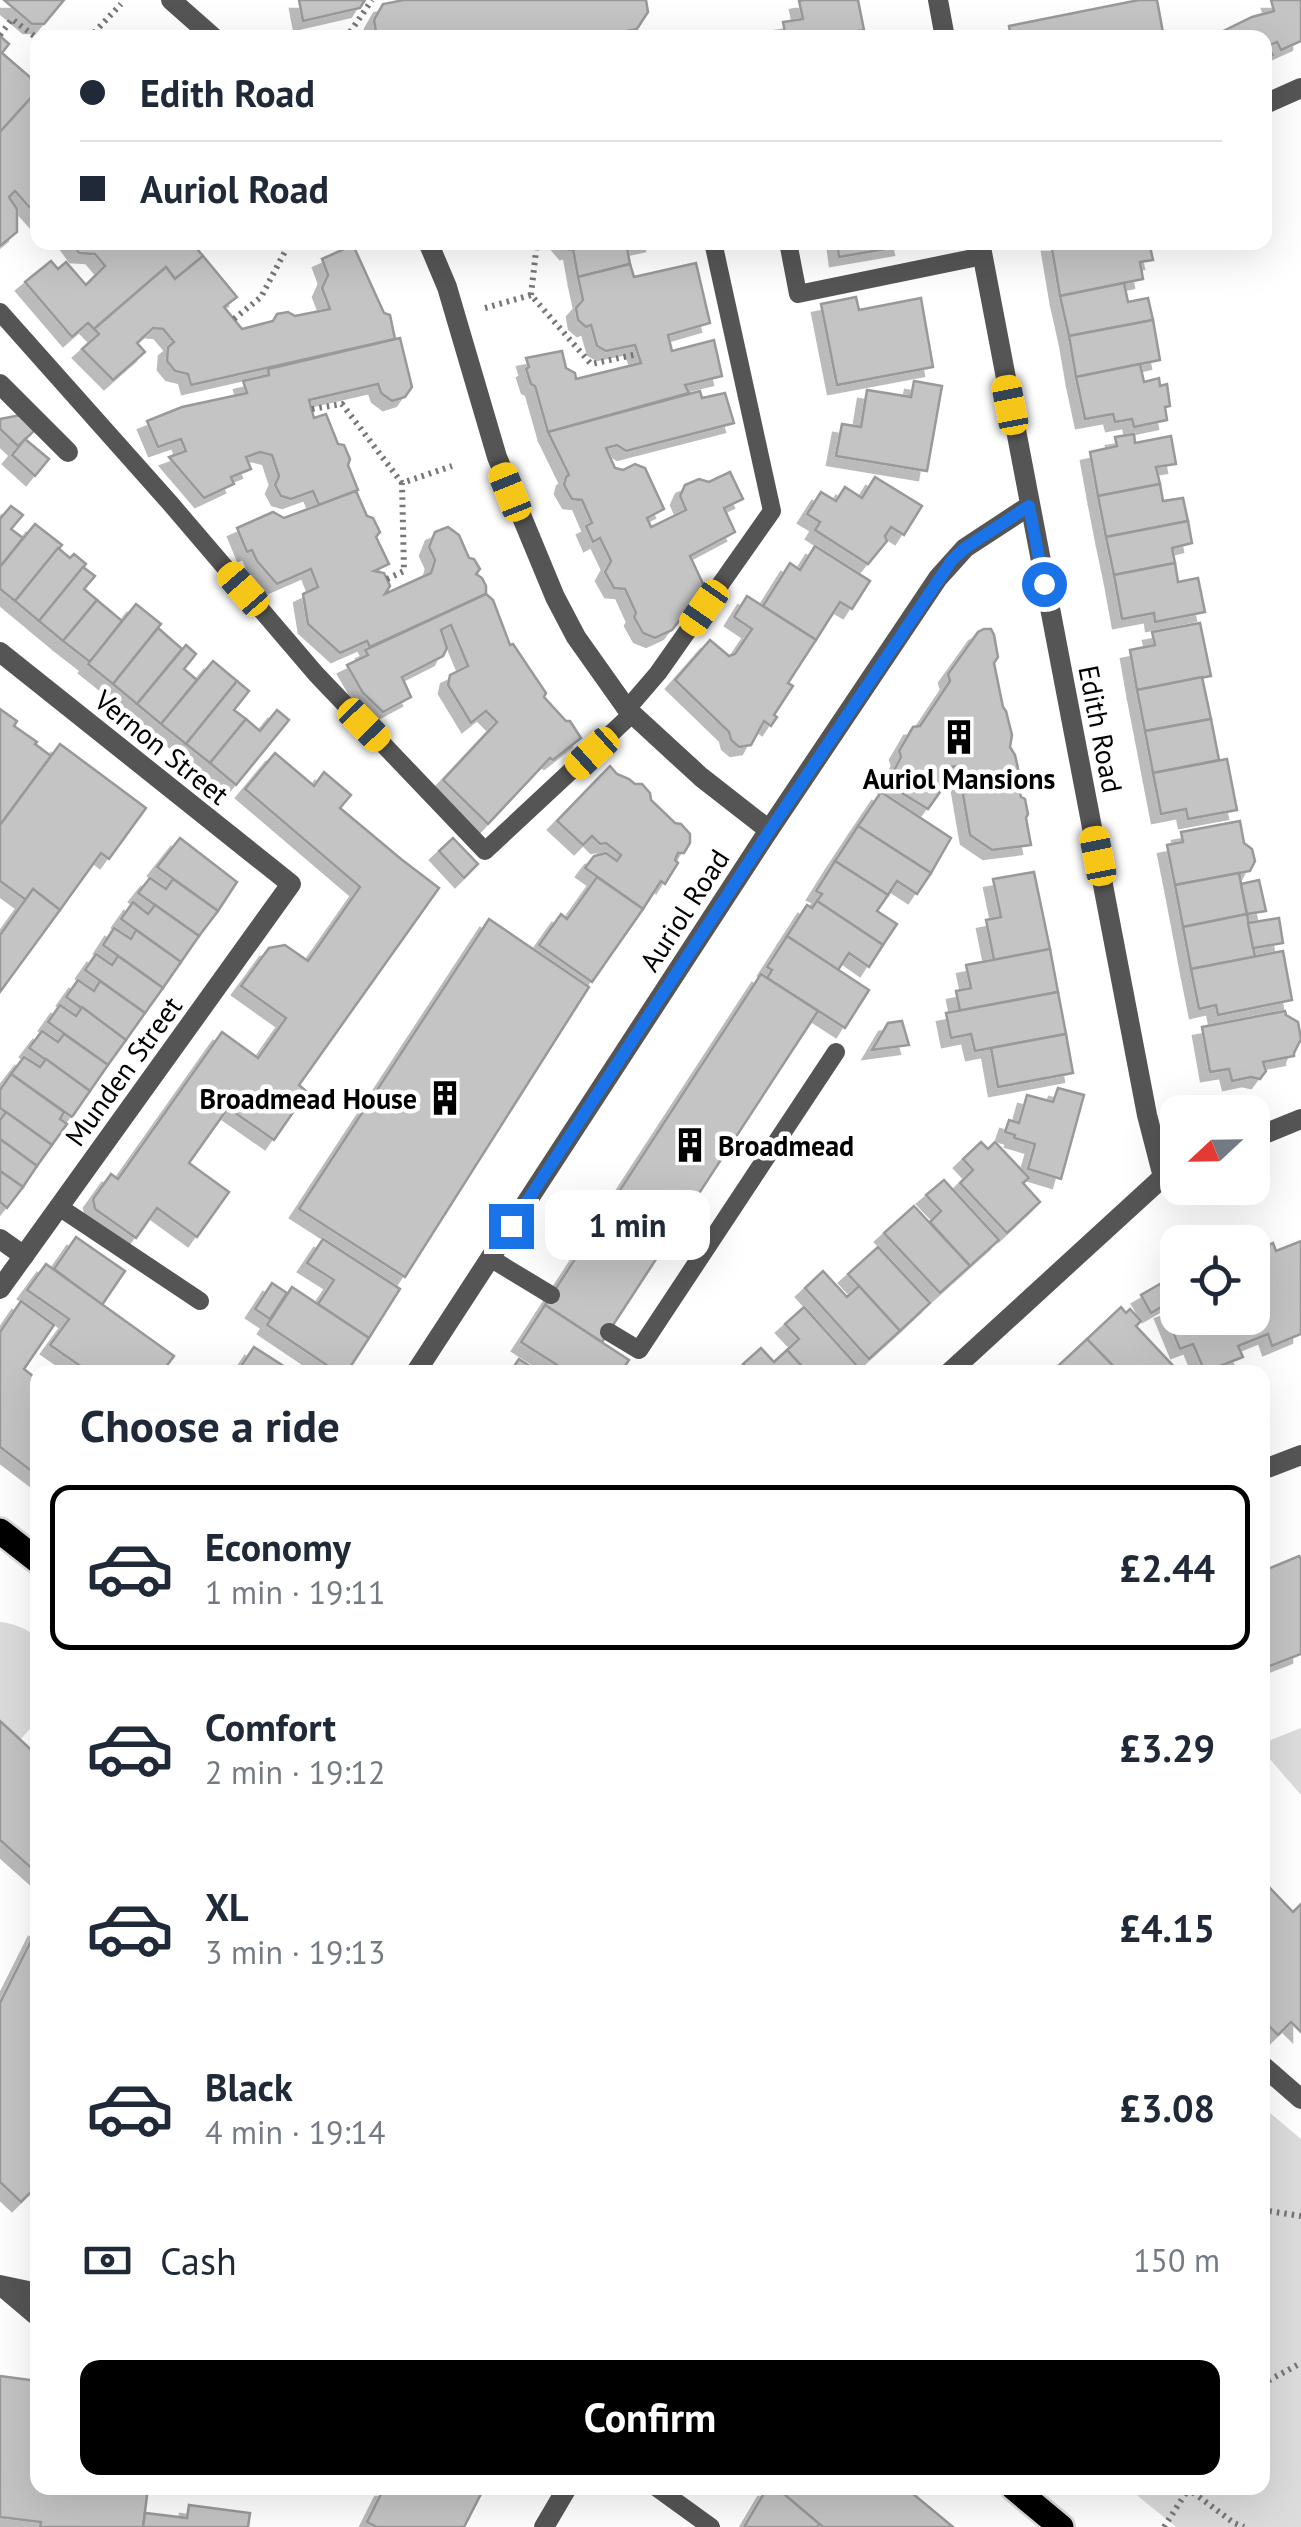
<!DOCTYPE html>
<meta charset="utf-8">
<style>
body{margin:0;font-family:"PT Sans",sans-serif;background:#f6f6f7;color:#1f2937;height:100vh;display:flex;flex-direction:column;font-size:38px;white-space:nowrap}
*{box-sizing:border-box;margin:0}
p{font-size:32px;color:#747a83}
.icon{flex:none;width:55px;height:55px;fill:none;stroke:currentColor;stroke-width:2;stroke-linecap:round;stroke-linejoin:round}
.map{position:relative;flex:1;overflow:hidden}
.side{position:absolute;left:30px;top:1365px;width:1240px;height:1130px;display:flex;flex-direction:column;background:#fff;border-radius:20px;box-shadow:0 10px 40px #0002}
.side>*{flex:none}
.hud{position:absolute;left:30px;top:30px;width:1242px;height:220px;border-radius:20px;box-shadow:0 10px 40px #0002;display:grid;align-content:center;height:220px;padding:0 50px;background:#fff}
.needle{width:65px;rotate:248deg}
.tools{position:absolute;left:1160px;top:1095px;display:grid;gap:20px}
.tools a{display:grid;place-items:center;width:110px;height:110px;border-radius:20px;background:#fff;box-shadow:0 10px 40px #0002;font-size:50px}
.end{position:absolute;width:45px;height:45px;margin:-22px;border:12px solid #1a73e8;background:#fff;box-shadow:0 0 0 5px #fff}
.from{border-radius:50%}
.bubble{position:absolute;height:70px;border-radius:20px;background:#fff;box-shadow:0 10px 40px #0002;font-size:32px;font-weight:600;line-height:70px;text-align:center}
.car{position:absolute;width:30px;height:60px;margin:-30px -15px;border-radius:12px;box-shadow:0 0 8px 2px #0007;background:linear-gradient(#f5c518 24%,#345 0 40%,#f5c518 0 76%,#345 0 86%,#f5c518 0)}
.hud b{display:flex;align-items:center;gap:35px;height:95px;font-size:38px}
.hud b+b{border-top:2px solid #e0e1e3}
.hud i{width:25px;height:25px;background:#1f2937}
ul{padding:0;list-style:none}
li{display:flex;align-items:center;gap:30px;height:165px;margin:0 20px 15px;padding:0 30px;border:5px solid transparent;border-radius:20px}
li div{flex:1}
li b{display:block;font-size:38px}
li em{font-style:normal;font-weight:600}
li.selected{border-color:#000}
li>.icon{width:90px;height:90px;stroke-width:1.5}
h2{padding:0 50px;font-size:45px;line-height:120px}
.pay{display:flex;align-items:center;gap:25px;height:110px;padding:0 50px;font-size:38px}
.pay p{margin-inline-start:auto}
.action{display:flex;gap:20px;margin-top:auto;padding:20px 50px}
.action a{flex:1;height:115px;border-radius:20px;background:#000;color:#fff;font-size:40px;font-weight:600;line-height:115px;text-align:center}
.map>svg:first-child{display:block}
.green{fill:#dcdcdc}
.building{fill:#c4c4c4;stroke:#999;stroke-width:2.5;filter:url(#shadow)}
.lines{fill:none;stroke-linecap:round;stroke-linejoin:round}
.primary-casing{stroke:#dbdbdb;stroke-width:30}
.path{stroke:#777;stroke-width:6;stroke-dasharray:2.5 5;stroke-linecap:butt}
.service{stroke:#555;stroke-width:18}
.minor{stroke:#555;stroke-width:20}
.primary{stroke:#000;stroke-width:25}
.route{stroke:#1a73e8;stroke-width:12}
.labels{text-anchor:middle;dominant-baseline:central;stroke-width:9;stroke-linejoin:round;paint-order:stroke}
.street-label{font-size:28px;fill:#000;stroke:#fff}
.poi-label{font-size:28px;font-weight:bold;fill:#000;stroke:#fff}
</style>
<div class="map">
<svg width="1301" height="2527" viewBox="0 0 1301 2527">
<defs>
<filter id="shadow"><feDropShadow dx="-9" dy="9" stdDeviation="0" flood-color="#0004"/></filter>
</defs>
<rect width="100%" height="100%" fill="#fff"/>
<!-- green -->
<g class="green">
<path d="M0,1622C13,1623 27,1629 37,1637V1721L20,1740L0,1721Z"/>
<polygon points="1301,1728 1301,1795 1262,1750 1263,1743"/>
<polygon points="1263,2107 1301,2139 1301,2527 1176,2527 1128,2488 1262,2488"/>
</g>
<!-- building -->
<g class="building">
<polygon points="4,0 64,0 44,24 32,24"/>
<polygon points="299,0 365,0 360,8 303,21"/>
<polygon points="404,0 646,0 648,12 637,29 591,38 377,38 374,20 383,4"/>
<polygon points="804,0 858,0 864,30 836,35 837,38 786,38 783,22 803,19 799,1"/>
<polygon points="1139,0 1157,0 1164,38 1011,38 1009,26"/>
<polygon points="1271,0 1301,0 1301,41 1281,50 1277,42 1268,46 1273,55 1265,58 1265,38 1209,38 1252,17 1274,11"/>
<polygon points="0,36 9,44 2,53 38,84 38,90 0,132"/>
<polygon points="38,90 38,217 15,191 9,197 17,209 17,232 0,246 0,132"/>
<polygon points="71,242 191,242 203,256 175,279 166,267 94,329 88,323 72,337 25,282 51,261 58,269 66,262 86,285 105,266 95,254 79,253"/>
<polygon points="562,242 655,242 627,248 630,264 578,277 573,249 569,250"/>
<polygon points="837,242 902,242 903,246 839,257"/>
<polygon points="1149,242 1153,260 1140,262 1143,279 1060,296 1051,243"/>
<polygon points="353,245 384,313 390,315 395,339 191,385 188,374 175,371 167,361 168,347 174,342 163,329 153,328 137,343 145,352 113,380 82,349 99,334 94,329 166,267 175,279 203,256 237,297 224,307 242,329 273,321 277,314 288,312 295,316 330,309 322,288 328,275 322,259"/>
<polygon points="696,263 710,323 668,335 672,351 714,340 722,376 685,385 689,393 548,432 535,386 531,384 526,369 529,367 526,358 562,351 566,368 575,373 576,379 641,363 635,345 606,351 597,346 591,325 586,327 578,320 576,308 583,300 578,277 630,264 634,277"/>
<polygon points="1124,283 1128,302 1148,298 1153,320 1069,336 1060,296"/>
<polygon points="856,297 859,310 921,298 933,367 837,385 821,304"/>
<polygon points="1153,320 1160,360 1076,377 1069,336"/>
<polygon points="400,338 412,387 405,397 392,401 381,393 378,384 309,400 314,418 326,414 338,444 344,445 350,459 348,465 358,490 319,505 313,491 291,499 281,496 275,485 279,476 272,455 260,452 246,457 251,469 231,477 234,484 204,498 169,457 186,451 181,439 158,447 147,421 182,407 247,393 243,381 269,375 268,369"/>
<polygon points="1140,364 1144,382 1159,378 1160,386 1167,384 1170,406 1165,407 1167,420 1134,427 1132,419 1115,422 1113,414 1085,419 1076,377"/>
<polygon points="914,381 942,386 927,471 836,456 842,424 861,427 867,390 911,397"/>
<polygon points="700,391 702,398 725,393 734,423 626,451 617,445 606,448 615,468 623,470 635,464 645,468 664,509 647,518 651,527 686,510 680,496 685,485 699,479 709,482 730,472 743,499 724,508 735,532 690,556 705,588 672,630 655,638 643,633 634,617 636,613 625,589 614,588 605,572 611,561 600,538 593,542 586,526 592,523 582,500 572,499 564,485 566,477 569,475 548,432"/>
<polygon points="20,415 34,431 18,446 0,429 0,419"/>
<polygon points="1134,434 1135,443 1171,436 1176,464 1156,467 1160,484 1098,496 1090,452 1117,446 1115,437"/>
<polygon points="25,439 49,459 35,476 12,455"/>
<polygon points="875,477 922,506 904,535 891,527 885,536 887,541 868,564 815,530 820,522 807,514 821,492 836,501 845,487 862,498"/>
<polygon points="1160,484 1163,501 1183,498 1188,521 1106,537 1098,496"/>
<polygon points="356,491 367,516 373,518 380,532 376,537 389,564 374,571 384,573 387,579 390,586 385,594 431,573 435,560 429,547 435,532 448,527 459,535 469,558 474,559 480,569 476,574 482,578 486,586 486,594 370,647 367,641 340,653 308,624 303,594 318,587 311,569 277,584 257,561 252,550 247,552 237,528 273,512 284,518"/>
<polygon points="11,506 23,515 11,529 23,538 0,567 0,519"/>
<polygon points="1188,521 1192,543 1172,548 1175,563 1114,575 1106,537"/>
<polygon points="35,524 62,545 15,601 0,589 0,567"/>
<polygon points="815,546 870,581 852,609 840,602 816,640 763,606 790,563 800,570"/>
<polygon points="58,548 70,558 74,554 86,564 39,621 15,601"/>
<polygon points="1175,563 1178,582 1198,578 1205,612 1155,622 1154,613 1122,619 1114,575"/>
<polygon points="83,567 95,576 84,589 97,600 63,641 39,621"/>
<polygon points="486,594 493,600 510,645 513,644 546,693 544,697 566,721 570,721 581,738 553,760 550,758 488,824 443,780 497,722 486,711 471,723 448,685 450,675 468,666 451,625 441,630 447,648 443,656 402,677 411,697 383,712 363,693 347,665 368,655 365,650"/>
<polygon points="747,596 816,640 788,683 793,686 774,715 777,717 771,726 764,721 751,745 739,747 731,740 729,732 675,680 710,640 729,656 735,654 752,629 734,617"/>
<polygon points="97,600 122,621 90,662 63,641"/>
<polygon points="136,604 161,624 113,684 88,664"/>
<polygon points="1200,623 1211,676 1137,690 1130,650 1155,645 1152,632"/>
<polygon points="158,628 182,649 137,704 113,684"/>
<polygon points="984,629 991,629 994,635 998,657 994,663 1003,707 1006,711 1012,735 1010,747 1015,755 1019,773 1016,777 1021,797 1025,799 1028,814 1026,818 1031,845 992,850 970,835 958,766 950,767 937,790 940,792 928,809 887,784 901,757 899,751 913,727 920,726 950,681 948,674 978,632"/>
<polygon points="186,645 196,654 184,669 197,680 161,724 137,704"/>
<polygon points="213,661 237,681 186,744 161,724"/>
<polygon points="1202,677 1211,719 1145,731 1137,690"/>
<polygon points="237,681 249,691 234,710 246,719 210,763 186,744"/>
<polygon points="0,709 17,721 14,726 37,742 35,744 51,756 0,825"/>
<polygon points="277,710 289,720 236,785 210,763 246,719 260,731"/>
<polygon points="1211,719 1219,760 1153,773 1145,731"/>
<polygon points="60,744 146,808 109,859 101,853 60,910 33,889 26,900 0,881 0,825"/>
<polygon points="275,753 314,786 324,772 351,795 340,808 401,859 439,888 299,1085 307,1092 274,1140 228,1108 189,1163 229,1192 197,1237 157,1208 136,1238 95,1209 93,1199 111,1174 118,1179 222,1032 258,1058 286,1018 241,986 269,948 285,945 308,961 360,887 245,789"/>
<polygon points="1227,759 1237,810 1188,819 1186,809 1161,814 1153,773"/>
<polygon points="610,766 617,774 629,779 635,784 642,784 650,793 651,800 675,823 681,824 690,834 690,843 684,853 678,853 675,860 678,863 665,884 661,881 643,909 585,868 594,856 606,853 617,861 621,855 606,843 600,844 592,836 583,845 557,821"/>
<polygon points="881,792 951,838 931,873 858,826"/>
<polygon points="1240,821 1244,843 1252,849 1255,861 1250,871 1175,885 1167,845 1183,842 1181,832"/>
<polygon points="858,826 931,873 917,894 897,881 888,895 835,861"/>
<polygon points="180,838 237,882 218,911 157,867"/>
<polygon points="453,838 478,864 464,878 439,851"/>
<polygon points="835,861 888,895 877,911 897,924 883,945 817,901 822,894 816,891"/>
<polygon points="1034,872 1050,949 994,960 986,920 1001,917 993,879"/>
<polygon points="1239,873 1247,914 1183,927 1175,885"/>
<polygon points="597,877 643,909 592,982 539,945 561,914 567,919"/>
<polygon points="150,878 166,889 173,879 218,911 199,936 138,893"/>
<polygon points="1259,880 1266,911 1247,914 1241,884"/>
<polygon points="33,889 60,910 0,992 0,935"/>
<polygon points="817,901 883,945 869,967 849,953 838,970 787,936 807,905 812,908"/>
<polygon points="133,902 148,914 155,905 199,936 181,962 121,919"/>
<polygon points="1247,914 1255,957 1191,969 1183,927"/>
<polygon points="1279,918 1283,943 1253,948 1248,923"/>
<polygon points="489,919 589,987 405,1277 299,1209"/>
<polygon points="114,928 131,939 136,930 181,962 163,988 103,945"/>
<polygon points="787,936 869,990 845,1028 767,978 772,970 767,967"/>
<polygon points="1050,949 1058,992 960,1011 956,991 971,988 966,965"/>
<polygon points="1283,951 1292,1000 1218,1015 1216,1005 1199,1009 1191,969"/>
<polygon points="96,954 112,965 118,956 163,988 145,1013 85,970"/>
<polygon points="761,974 818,1011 602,1342 545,1305"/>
<polygon points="78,980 94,991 100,981 145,1013 126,1040 66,997"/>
<polygon points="1058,992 1066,1034 975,1051 971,1034 951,1038 946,1013"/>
<polygon points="60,1005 76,1016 82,1007 126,1040 108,1065 48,1022"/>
<polygon points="1285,1011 1286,1015 1298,1022 1301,1039 1294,1053 1294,1056 1263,1062 1266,1071 1260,1079 1251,1077 1232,1081 1229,1069 1210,1072 1202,1027"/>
<polygon points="902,1021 909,1045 872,1050 888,1023"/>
<polygon points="42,1031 58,1042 64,1034 108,1065 90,1091 29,1048"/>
<polygon points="1066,1034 1073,1073 998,1087 991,1048"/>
<polygon points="24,1057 40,1067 46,1059 90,1091 72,1117 11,1074"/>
<polygon points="11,1074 64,1112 60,1119 67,1124 52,1145 0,1108 0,1090"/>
<polygon points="1058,1088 1084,1095 1061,1179 1028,1169 1035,1144 1014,1138 1015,1135 1005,1132 1009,1120 1019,1123 1027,1095 1053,1102"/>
<polygon points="6,1112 52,1145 37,1166 0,1139 0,1120"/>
<polygon points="0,1139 37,1166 23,1187 0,1171"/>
<polygon points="981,1142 988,1149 995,1142 1029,1178 1023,1183 1040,1202 1007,1233 960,1183 973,1170 963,1159"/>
<polygon points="0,1171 23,1187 7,1208 0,1202"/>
<polygon points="944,1180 999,1240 970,1266 930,1222 941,1211 926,1195"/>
<polygon points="914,1206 970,1266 940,1293 884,1233"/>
<polygon points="76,1237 125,1271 102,1305 54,1269"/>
<polygon points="323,1239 400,1289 369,1338 318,1304 334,1280 307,1263"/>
<polygon points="1301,1241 1301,1334 1272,1346 1268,1334 1238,1346 1243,1357 1205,1372 1193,1344 1180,1349 1164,1310 1178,1305 1178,1318 1252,1318 1252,1252 1273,1243 1276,1251"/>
<polygon points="878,1247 930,1303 900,1331 848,1274"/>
<polygon points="46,1264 174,1356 162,1372 89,1372 50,1345 69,1319 27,1290"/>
<polygon points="823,1271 847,1297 859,1286 900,1331 869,1359 805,1288"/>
<polygon points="272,1283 287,1293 270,1319 255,1309"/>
<polygon points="1160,1284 1170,1302 1151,1313 1141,1295"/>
<polygon points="292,1287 369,1338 347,1372 337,1372 267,1325"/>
<polygon points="21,1301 54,1325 24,1369 38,1380 38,1476 0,1447 0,1332"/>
<polygon points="545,1305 629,1360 621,1372 568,1372 521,1342"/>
<polygon points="804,1307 859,1368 854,1372 807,1372 787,1350 799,1339 785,1324"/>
<polygon points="1121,1307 1126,1313 1130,1309 1141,1321 1136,1326 1178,1371 1176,1372 1119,1372 1087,1339"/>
<polygon points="1087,1339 1119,1372 1064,1372 1058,1366"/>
<polygon points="254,1347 293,1372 244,1372 239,1369"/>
<polygon points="761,1348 774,1362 787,1350 807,1372 751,1372 743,1364"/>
<polygon points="519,1359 539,1372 510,1372"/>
<polygon points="1299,1556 1301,1559 1301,1654 1262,1669 1263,1571"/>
<polygon points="0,1721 38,1756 38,1874 0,1840"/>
<polygon points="1262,1888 1266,1892 1270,1888 1293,1912 1301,1904 1301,2032 1291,2022 1278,2035 1262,2019"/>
<polygon points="38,1927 38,2185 21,2202 0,2182 0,2003"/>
<polygon points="0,2376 38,2381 38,2488 148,2488 143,2527 40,2527 41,2522 0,2517"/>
<polygon points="384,2488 484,2488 464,2527 377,2527 367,2522"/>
<polygon points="767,2488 777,2488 820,2524 817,2527 744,2527"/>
<polygon points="777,2488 906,2488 953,2527 823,2527"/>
<polygon points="189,2505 250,2513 248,2527 143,2527 145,2513 187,2518"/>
</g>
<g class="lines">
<defs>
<g id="primary">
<polyline points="0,1531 38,1561"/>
<polyline points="1014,2488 1061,2527"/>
</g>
</defs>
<!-- primary casing -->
<use href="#primary" class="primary-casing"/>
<!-- path -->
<g class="path">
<polyline points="0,35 12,19 38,39"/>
<polyline points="89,38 121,4"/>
<polyline points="346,38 372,0"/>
<polyline points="531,295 537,242"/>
<polyline points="485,308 531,295 591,364 638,354"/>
<polyline points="234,319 261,297 290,242"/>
<polyline points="312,409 342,404 402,483"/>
<polyline points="387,579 404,571 402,483 452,466"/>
<polyline points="1262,2210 1301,2216"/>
<polyline points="1262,2384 1301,2363"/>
<polyline points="1187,2488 1234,2523 1244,2527"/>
<polyline points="1164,2527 1189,2488"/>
</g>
<!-- service -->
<g class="service">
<polyline points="788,242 798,294 983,256"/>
<polyline points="0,312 170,503 316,674 485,851 632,714"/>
<polyline points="627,709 658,673 772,511 713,242"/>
<polyline points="59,1207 200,1301"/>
<polyline points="490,1258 551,1295"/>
<polyline points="609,1332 639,1350 836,1052"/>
<polyline points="0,2284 38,2292"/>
<polyline points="0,2286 38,2318"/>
<polyline points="657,2488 711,2527"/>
</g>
<!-- minor -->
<g class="minor">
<polyline points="171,0 214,38"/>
<polyline points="938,0 945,38"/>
<polyline points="1265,104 1301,88"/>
<polyline points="428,242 447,287 497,457 555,597 576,637 627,709 701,777 769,830"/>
<polyline points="980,242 1147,1115 1163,1177"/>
<polyline points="0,384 68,452"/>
<polyline points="0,652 291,884 0,1289"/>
<polyline points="1252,1139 1301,1119"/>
<polyline points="0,1239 24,1256"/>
<polyline points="416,1372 769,830 938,578 965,548 1029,506"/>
<polyline points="950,1372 1163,1177 1178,1170"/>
<polyline points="1262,1470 1301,1455"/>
<polyline points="1262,2065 1301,2099"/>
<polyline points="544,2527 567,2488"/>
</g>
<!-- primary -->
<use href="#primary" class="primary"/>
</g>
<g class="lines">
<!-- route -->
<polyline class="route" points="511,1226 770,830 952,560 965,548 1029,506 1044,584"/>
</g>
<!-- icons -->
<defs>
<symbol id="building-bare" viewBox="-9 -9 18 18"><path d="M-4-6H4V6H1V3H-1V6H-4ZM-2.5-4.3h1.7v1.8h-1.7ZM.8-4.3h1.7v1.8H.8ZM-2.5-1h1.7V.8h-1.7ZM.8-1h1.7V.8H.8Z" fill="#000" stroke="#fff" stroke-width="2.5" paint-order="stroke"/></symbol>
</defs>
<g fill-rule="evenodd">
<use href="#building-bare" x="934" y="712" width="50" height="50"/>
<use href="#building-bare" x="420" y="1073" width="50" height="50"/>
<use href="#building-bare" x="665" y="1120" width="50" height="50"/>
</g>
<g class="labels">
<!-- street labels -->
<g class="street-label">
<text transform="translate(1101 729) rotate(79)">Edith Road</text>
<text transform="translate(162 747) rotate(39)">Vernon Street</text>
<text transform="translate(684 910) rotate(-57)">Auriol Road</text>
<text transform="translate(123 1071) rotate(-54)">Munden Street</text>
</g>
<!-- poi labels -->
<g class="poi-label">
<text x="959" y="778">Auriol Mansions</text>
<text x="417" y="1098" text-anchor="end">Broadmead House</text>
<text x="718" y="1145" text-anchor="start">Broadmead</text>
</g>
</g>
</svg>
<div class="tools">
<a><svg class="needle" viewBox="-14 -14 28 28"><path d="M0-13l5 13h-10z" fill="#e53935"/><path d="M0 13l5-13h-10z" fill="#747a83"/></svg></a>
<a><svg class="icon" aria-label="locate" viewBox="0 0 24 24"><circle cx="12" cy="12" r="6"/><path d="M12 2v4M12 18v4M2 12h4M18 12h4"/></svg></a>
</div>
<i class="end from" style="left:1044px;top:584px"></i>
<i class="end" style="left:511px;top:1226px"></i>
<div class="bubble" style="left:545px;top:1190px;width:165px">1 min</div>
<i class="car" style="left:1010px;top:405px;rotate:349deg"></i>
<i class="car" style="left:510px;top:492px;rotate:338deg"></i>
<i class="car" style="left:243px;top:589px;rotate:319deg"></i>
<i class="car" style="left:704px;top:608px;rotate:215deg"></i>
<i class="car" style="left:364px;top:725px;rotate:136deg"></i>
<i class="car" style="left:592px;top:753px;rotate:228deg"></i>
<i class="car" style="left:1098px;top:856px;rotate:349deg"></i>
<div class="hud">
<b><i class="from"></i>Edith Road</b>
<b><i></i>Auriol Road</b>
</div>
<section class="side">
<h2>Choose a ride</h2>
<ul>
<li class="selected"><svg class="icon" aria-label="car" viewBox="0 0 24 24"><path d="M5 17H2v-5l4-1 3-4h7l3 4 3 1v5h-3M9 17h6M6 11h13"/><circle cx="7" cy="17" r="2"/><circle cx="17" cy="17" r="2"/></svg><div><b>Economy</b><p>1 min · 19:11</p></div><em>£2.44</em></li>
<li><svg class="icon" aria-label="car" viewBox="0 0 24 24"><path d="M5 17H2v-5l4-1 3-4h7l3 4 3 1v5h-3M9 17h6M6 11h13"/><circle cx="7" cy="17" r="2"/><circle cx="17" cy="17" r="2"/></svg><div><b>Comfort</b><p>2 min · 19:12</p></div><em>£3.29</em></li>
<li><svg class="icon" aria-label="car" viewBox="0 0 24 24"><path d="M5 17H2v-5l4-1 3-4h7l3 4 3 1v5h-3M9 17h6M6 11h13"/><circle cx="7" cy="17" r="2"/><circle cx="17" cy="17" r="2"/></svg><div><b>XL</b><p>3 min · 19:13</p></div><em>£4.15</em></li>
<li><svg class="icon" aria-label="car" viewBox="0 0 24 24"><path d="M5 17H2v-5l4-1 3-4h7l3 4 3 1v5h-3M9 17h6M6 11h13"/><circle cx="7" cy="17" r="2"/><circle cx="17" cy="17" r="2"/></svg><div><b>Black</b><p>4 min · 19:14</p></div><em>£3.08</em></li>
</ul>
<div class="pay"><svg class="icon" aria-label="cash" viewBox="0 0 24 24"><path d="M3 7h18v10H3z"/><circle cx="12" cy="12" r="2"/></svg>Cash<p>150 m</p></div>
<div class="action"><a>Confirm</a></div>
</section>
</div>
